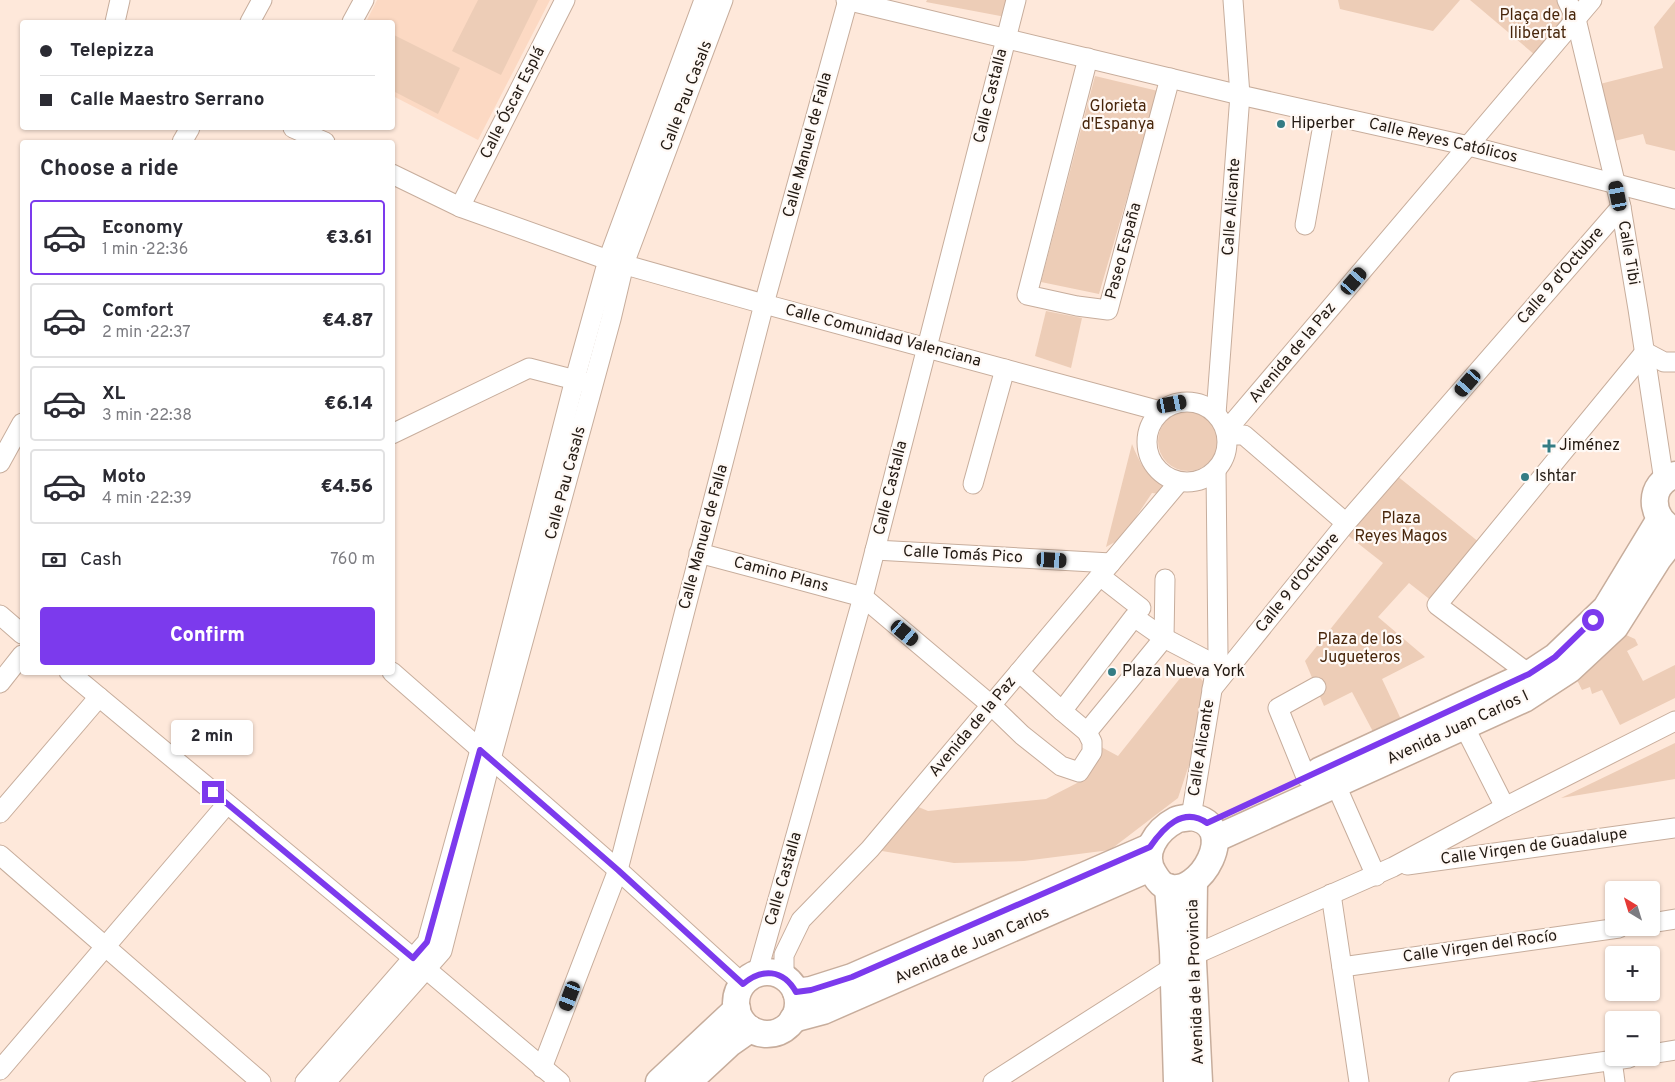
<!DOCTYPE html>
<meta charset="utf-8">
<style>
body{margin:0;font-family:Overpass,sans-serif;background:#f2f2f3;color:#2b2b33;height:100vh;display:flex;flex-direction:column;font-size:19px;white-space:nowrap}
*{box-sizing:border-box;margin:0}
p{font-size:16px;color:#7c7c81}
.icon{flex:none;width:28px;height:28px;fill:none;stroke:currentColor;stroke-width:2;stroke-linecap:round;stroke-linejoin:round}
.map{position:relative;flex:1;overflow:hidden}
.drawer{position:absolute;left:20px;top:140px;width:375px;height:535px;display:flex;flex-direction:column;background:#fff;border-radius:5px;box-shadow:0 1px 4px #0004}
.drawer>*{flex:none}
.hud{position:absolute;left:20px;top:20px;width:375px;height:110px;border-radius:5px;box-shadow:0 1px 4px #0004;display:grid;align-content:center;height:110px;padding:0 20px;background:#fff}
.needle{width:32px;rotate:322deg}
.buttons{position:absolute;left:1605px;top:881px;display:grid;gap:10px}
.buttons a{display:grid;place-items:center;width:55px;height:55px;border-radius:5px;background:#fff;box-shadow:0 1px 4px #0004;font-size:25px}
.end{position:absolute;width:22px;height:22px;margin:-11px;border:6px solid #7c3aed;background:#fff;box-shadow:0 0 0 2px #fff}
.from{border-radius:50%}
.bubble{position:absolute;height:35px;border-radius:5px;background:#fff;box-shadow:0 1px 4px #0004;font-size:16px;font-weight:800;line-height:35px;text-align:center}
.car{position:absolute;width:15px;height:30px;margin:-15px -8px;border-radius:6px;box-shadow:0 0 4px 1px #0007;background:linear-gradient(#222 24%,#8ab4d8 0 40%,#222 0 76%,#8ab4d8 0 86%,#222 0)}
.hud b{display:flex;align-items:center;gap:18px;height:48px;font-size:19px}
.hud b+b{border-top:1px solid #e1e1e2}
.hud i{width:12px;height:12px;background:#2b2b33}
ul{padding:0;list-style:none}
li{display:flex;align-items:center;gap:15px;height:75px;margin:0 10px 8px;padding:0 10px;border:2px solid #e1e1e2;border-radius:5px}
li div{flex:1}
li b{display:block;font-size:19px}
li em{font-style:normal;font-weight:800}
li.selected{border-color:#7c3aed}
li>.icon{width:45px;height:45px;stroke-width:1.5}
h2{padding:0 20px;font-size:22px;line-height:60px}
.pay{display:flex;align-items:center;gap:12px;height:55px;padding:0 20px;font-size:19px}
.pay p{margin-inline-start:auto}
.primary-button{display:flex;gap:10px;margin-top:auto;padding:10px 20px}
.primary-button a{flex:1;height:58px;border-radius:5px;background:#7c3aed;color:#fff;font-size:20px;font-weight:800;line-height:58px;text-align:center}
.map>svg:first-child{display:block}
.built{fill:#fcd9c3}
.green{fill:#edcdb7}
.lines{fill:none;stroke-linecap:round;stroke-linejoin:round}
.street-casing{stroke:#c7ad9c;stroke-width:21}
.secondary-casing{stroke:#c7ad9c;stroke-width:29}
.street{stroke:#fff;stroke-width:19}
.secondary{stroke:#fff;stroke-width:26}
.route{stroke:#7c3aed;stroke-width:6}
.poi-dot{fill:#347c84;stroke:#fff9f5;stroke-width:2}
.labels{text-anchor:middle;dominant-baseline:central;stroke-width:4.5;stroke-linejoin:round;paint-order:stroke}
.park-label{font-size:16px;fill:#48260b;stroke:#fff9f5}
.street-label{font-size:16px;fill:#231a13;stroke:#fff9f5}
.poi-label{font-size:16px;fill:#231a13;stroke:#fff9f5;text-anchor:start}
</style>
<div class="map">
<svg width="1675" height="1082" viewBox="0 0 1675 1082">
<rect width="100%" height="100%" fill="#fee8da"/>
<!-- built -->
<polygon class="built" points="377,0 550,0 478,140 393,96 392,22 366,22"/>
<!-- green -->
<g class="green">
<polygon points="478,0 538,0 501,75 452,51"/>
<polygon points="927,0 1014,0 1011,18 926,2"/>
<polygon points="1338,0 1460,0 1433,31 1340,9"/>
<polygon points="1470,0 1566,0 1576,19 1541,60"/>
<polygon points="1675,1 1675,151 1646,144 1643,134 1606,143 1592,86 1663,68 1654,27"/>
<polygon points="392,34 460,68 438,114 393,91"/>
<polygon points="1095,76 1158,91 1099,294 1041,282"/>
<polygon points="1046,311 1082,318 1071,368 1035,356"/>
<circle cx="1188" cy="441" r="30"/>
<path d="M1132,444C1139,461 1147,479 1166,486L1161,494L1152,493L1122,538L1106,547Z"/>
<polygon points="1391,471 1485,547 1437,605 1409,583 1378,617 1425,657 1382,679 1406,730 1379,743 1352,692 1324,706 1305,661 1383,563 1341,530"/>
<polygon points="1624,634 1635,639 1638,645 1627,651 1643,681 1675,665 1675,698 1620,725 1602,690 1592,694 1590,687 1582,690 1575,676"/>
<polygon points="1189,667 1205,683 1190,762 1178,798 1110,850 1024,861 954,863 870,849 909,803 928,811 1046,799 1079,782 1061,766 1079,772 1092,742 1118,756"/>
<polygon points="1675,743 1675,779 1561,798"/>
</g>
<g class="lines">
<defs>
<g id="street">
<polyline points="846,0 1240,95 1469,146 1675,199"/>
<polyline points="1567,0 1576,19 1621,207 1638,309 1664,481"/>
<polyline points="115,22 120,0"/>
<polyline points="250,22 262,0"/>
<polyline points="352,22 364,0"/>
<polyline points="1088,58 1027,295 1077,306 1108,310 1170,78"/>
<polyline points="293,128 325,142"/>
<polyline points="182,142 190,128"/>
<polyline points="392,174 460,207 608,260 764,304 1160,411"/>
<polyline points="460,207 565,0"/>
<polyline points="1305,225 1325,114"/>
<circle cx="1187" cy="442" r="40"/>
<polyline points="1216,414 1240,95 1233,0"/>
<polyline points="1226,431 1592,0"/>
<polyline points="392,434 529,368 587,383"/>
<polyline points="1227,435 1244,435 1346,523"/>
<polyline points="0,463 22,423"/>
<polyline points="973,484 1005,369"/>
<polyline points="875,550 1111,563"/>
<polyline points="699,553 863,597 991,705 1022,735 1061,766 1079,772 1092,752 1092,742 1087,732 1062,711 1019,672"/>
<polyline points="1100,576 1141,608"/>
<polyline points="0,615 22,634"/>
<polyline points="69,672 413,958 560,1082"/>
<polyline points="392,672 618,870 743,984"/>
<polyline points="1529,674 1437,605 1645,352 1664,362 1675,362"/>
<polyline points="0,683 22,655"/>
<polyline points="1212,689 1346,523 1621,207"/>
<polyline points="1062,711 1134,617 1164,638 1216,665"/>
<polyline points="1464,726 1505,807"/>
<polyline points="1087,732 1164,638 1165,579"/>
<polyline points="1306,777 1278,708 1316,687"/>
<polyline points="1335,783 1376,876"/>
<polyline points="0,813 99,697"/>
<polyline points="1191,817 1218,654 1216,470"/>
<polyline points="0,855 261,1082"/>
<polyline points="1407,865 1675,828"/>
<polyline points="1331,894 1359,1082"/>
<polyline points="1651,923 1675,919"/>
<polyline points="1194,955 1393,867 1505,807 1675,721"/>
<polyline points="1342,967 1619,928"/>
<polyline points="757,974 863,597 1016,0"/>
<polyline points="784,978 784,955 801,920 870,849 1179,482"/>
<polyline points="1651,1054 1675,1050"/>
<polyline points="1612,1060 1615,1082"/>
<polyline points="542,1068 618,870 764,304 848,0"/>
<polyline points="0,1070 227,804"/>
<polyline points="305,1082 427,942 480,750 575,379 608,260 704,0"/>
<polyline points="326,1082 442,951 491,759 611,319 624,264 723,0"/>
<polyline points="993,1082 1173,967"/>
<polyline points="1459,1082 1629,1058"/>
</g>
<g id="secondary">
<path d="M1672,529C1649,516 1648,484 1675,475"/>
<polyline points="1319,771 1529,674 1555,657 1606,608 1660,519"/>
<path d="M1191,817C1242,824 1200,899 1167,887C1161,885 1157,879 1154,874C1140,853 1157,830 1176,820C1180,818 1186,818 1191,817Z"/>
<polyline points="1215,839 1524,699 1570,669 1615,627 1658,559 1675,537"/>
<polyline points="1194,881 1193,962 1199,1082"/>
<polyline points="1168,887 1173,951 1177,1082"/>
<circle cx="767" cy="1003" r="31"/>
<polyline points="796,992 811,990 852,977 1150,847"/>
<polyline points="793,1019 823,1011 1150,868"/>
<polyline points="659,1082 737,1009"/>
<polyline points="688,1082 730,1043 750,1029"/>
</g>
</defs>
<!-- street casing -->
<use href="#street" class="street-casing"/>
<!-- secondary casing -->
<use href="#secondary" class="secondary-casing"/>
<!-- street -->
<use href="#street" class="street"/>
<!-- secondary -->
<use href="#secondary" class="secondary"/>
</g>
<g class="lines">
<!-- route -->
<path class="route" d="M213,792L413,958L427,942L480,750L618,870L743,984C762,968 783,969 796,992L811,990L852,977L1150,847C1163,828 1183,806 1207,823L1529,674L1555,657L1593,620"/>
</g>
<!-- markers -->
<g class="poi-dot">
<circle cx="1281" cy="124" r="5"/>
<path d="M1546.5 438.5h5v5h5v5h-5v5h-5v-5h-5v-5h5z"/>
<circle cx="1525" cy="477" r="5"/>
<circle cx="1112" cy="672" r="5"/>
</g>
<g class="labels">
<!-- park labels -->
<g class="park-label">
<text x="1538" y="16">Plaça de la<tspan x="1538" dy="18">llibertat</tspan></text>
<text x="1118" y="107">Glorieta<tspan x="1118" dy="18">d'Espanya</tspan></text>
<text x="1401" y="519">Plaza<tspan x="1401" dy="18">Reyes Magos</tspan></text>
<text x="1360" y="640">Plaza de los<tspan x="1360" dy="18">Jugueteros</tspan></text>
</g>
<!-- street labels -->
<g class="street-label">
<text transform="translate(687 96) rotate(-69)">Calle Pau Casals</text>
<text transform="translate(991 96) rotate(-76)">Calle Castalla</text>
<text transform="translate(513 103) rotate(-63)">Calle Óscar Esplá</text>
<text transform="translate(1443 141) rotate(13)">Calle Reyes Católicos</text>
<text transform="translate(808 145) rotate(-75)">Calle Manuel de Falla</text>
<text transform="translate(1232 207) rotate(-86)">Calle Alicante</text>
<text transform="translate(1124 251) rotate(-75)">Paseo España</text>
<text transform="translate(1628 253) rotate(80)">Calle Tibi</text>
<text transform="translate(1561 276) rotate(-49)">Calle 9 d'Octubre</text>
<text transform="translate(883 336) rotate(15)">Calle Comunidad Valenciana</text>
<text transform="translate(1293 353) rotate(-50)">Avenida de la Paz</text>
<text transform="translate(566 483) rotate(-75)">Calle Pau Casals</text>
<text transform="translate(891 488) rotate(-76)">Calle Castalla</text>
<text transform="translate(704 537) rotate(-75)">Calle Manuel de Falla</text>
<text transform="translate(963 555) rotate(3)">Calle Tomás Pico</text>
<text transform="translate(781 575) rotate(15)">Camino Plans</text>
<text transform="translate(1298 583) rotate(-51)">Calle 9 d'Octubre</text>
<text transform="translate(973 727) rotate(-50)">Avenida de la Paz</text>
<text transform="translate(1458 728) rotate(-25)">Avenida Juan Carlos I</text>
<text transform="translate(1202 748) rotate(-81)">Calle Alicante</text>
<text transform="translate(1534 847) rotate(-8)">Calle Virgen de Guadalupe</text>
<text transform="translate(784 879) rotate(-74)">Calle Castalla</text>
<text transform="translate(972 946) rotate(-24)">Avenida de Juan Carlos</text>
<text transform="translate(1480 947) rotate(-8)">Calle Virgen del Rocío</text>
<text transform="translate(1196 982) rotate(-92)">Avenida de la Provincia</text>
</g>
<!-- poi labels -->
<g class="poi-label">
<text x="1291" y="124">Hiperber</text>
<text x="1559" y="446">Jiménez</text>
<text x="1535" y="477">Ishtar</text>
<text x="1122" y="672">Plaza Nueva York</text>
</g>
</g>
</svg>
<div class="buttons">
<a><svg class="needle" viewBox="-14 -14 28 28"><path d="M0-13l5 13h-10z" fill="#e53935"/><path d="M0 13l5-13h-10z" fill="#7c7c81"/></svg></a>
<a>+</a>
<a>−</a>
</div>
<i class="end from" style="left:1593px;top:620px"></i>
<i class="end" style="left:213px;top:792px"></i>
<div class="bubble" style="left:171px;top:720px;width:82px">2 min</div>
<i class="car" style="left:1618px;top:196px;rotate:349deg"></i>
<i class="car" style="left:1354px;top:281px;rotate:41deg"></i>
<i class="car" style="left:1468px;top:383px;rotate:221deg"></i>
<i class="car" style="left:1172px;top:404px;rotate:79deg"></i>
<i class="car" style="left:1052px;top:560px;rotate:93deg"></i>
<i class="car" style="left:905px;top:633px;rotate:130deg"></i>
<i class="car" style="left:570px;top:996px;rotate:201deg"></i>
<div class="hud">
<b><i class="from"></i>Telepizza</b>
<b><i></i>Calle Maestro Serrano</b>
</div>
<section class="drawer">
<h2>Choose a ride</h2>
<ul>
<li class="selected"><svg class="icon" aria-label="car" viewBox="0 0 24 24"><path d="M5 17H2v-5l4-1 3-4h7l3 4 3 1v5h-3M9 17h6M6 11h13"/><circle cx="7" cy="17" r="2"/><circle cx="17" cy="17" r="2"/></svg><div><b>Economy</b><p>1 min · 22:36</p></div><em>€3.61</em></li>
<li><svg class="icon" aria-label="car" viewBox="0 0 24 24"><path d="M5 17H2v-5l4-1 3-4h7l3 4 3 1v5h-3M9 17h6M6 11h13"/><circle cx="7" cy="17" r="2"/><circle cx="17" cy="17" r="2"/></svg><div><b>Comfort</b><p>2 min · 22:37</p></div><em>€4.87</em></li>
<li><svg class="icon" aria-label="car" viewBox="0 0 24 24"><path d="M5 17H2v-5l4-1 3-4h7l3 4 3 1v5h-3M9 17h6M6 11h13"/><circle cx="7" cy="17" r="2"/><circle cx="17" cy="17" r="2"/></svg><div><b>XL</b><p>3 min · 22:38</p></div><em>€6.14</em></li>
<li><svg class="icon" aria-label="car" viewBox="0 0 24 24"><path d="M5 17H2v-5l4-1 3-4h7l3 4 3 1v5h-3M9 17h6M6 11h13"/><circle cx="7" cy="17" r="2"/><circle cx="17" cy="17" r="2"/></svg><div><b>Moto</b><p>4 min · 22:39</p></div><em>€4.56</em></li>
</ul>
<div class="pay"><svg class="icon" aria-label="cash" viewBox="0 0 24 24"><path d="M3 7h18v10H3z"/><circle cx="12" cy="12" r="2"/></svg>Cash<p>760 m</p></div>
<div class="primary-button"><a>Confirm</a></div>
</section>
</div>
